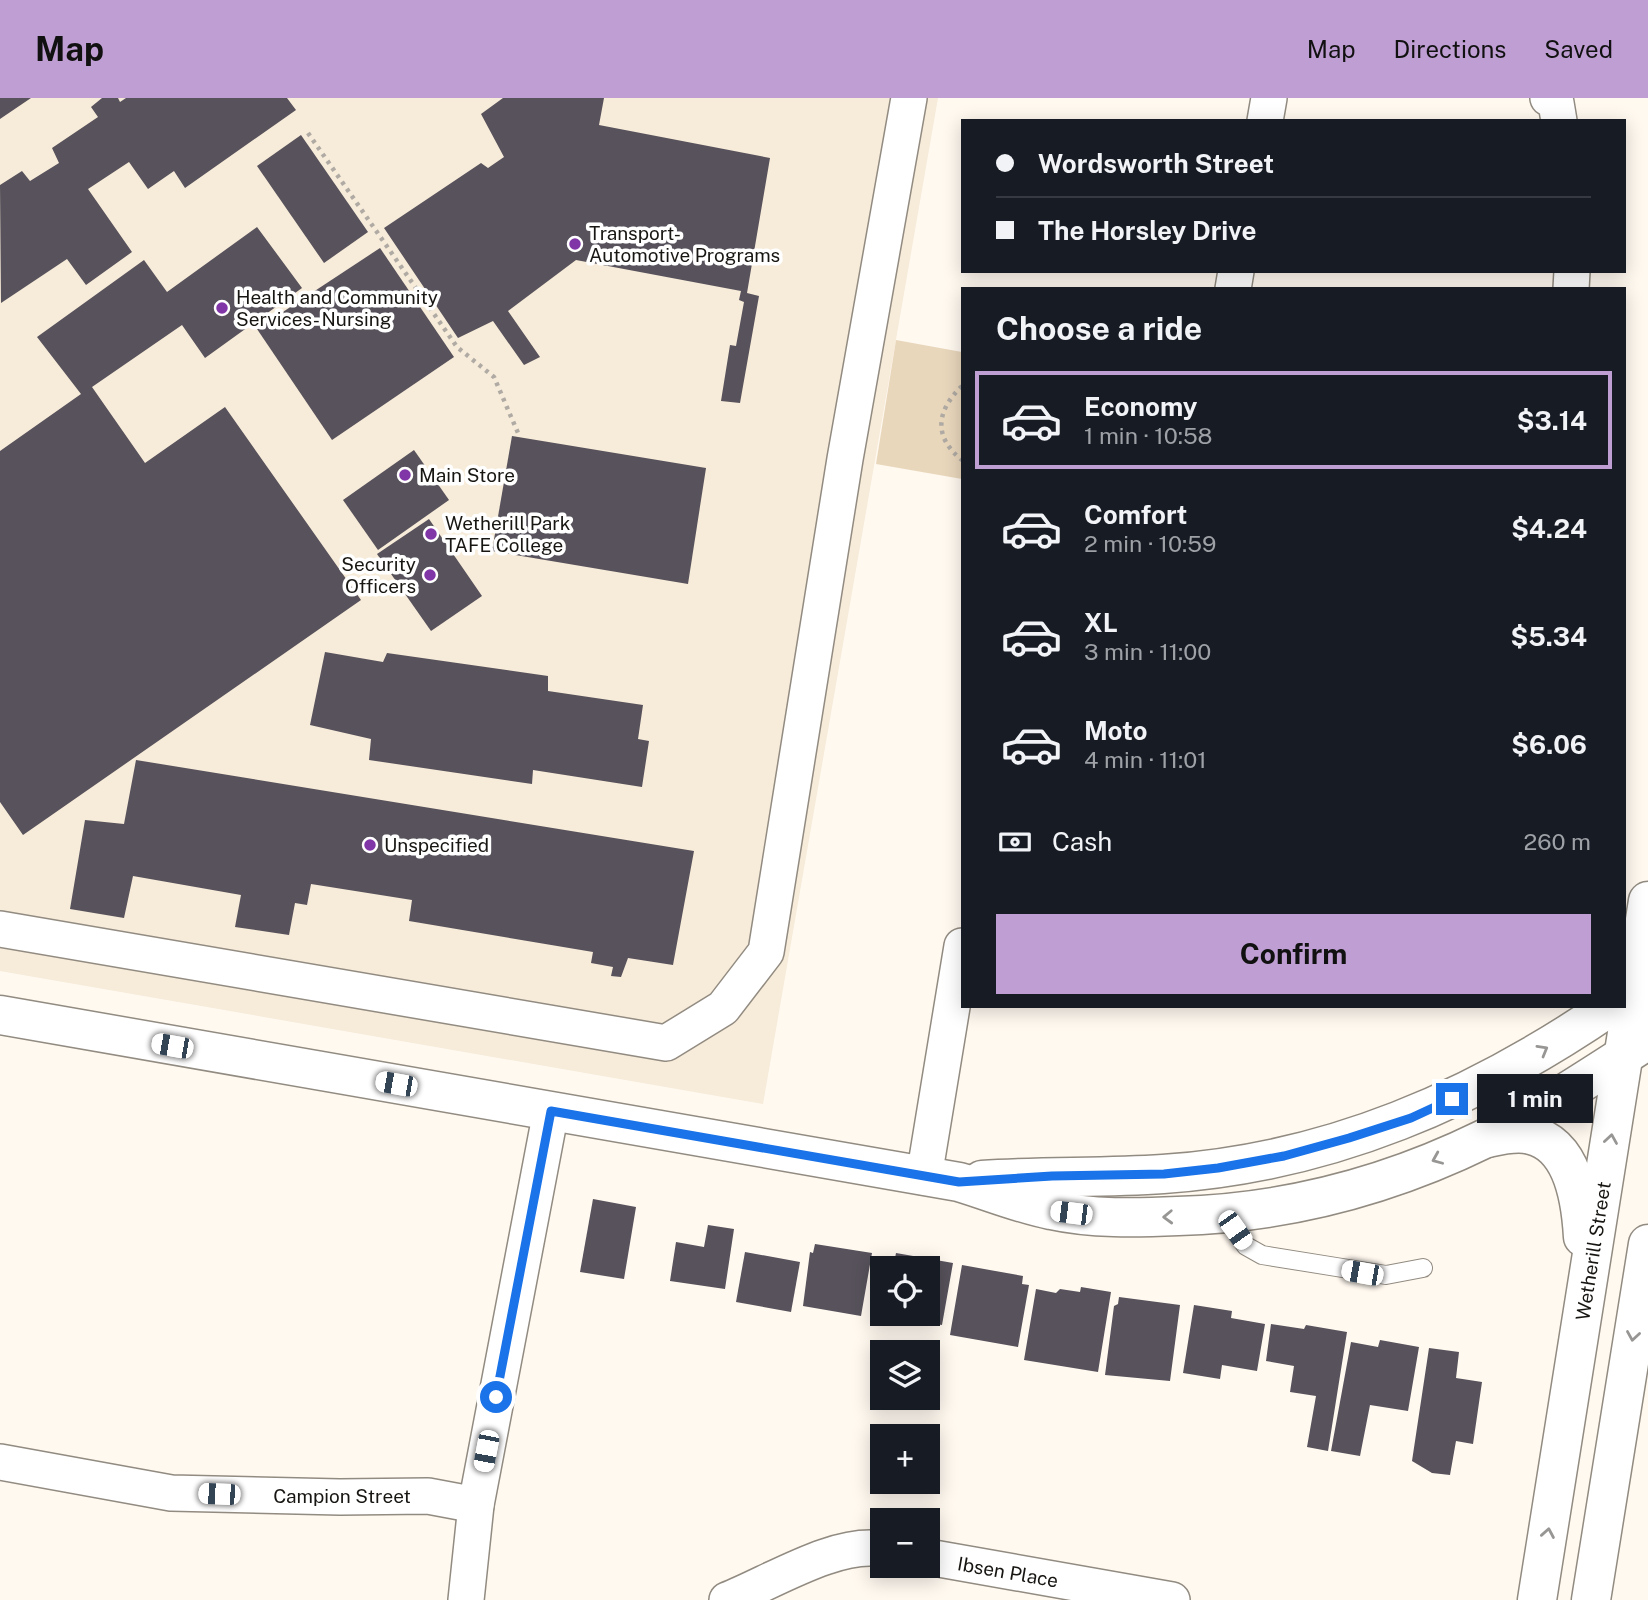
<!DOCTYPE html>
<meta charset="utf-8">
<style>
body{margin:0;font-family:"Public Sans",sans-serif;background:#242831;color:#f1f3f6;height:100vh;display:flex;flex-direction:column;font-size:26px;white-space:nowrap}
*{box-sizing:border-box;margin:0}
p{font-size:23px;color:#9ea1a6}
.icon{flex:none;width:38px;height:38px;fill:none;stroke:currentColor;stroke-width:2;stroke-linecap:round;stroke-linejoin:round}
.map{position:relative;flex:1;overflow:hidden}
.details{position:absolute;left:961px;top:189px;width:665px;height:721px;display:flex;flex-direction:column;background:#171b24;border-radius:0px;box-shadow:0 4px 18px #0003}
.details>*{flex:none}
.banner{position:absolute;left:961px;top:21px;width:665px;height:154px;border-radius:0px;box-shadow:0 4px 18px #0003;display:grid;align-content:center;height:154px;padding:0 35px;background:#171b24}
.tools{position:absolute;left:870px;top:1158px;display:grid;gap:14px}
.tools a{display:grid;place-items:center;width:70px;height:70px;border-radius:0px;background:#171b24;box-shadow:0 4px 18px #0003;font-size:35px}
.end{position:absolute;width:32px;height:32px;margin:-16px;border:9px solid #1a73e8;background:#fff;box-shadow:0 0 0 4px #fff}
.from{border-radius:50%}
.bubble{position:absolute;height:49px;border-radius:0px;background:#171b24;box-shadow:0 4px 18px #0003;font-size:23px;font-weight:700;line-height:49px;text-align:center}
.car{position:absolute;width:21px;height:42px;margin:-21px -10px;border-radius:9px;box-shadow:0 0 5px 2px #0007;background:linear-gradient(#fff 24%,#345 0 40%,#fff 0 76%,#345 0 86%,#fff 0)}
.banner b{display:flex;align-items:center;gap:24px;height:66px;font-size:26px}
.banner b+b{border-top:2px solid #363941}
.banner i{width:18px;height:18px;background:#f1f3f6}
ul{padding:0;list-style:none}
li{display:flex;align-items:center;gap:21px;height:98px;margin:0 14px 10px;padding:0 21px;border:4px solid transparent;border-radius:0px}
li div{flex:1}
li b{display:block;font-size:26px}
li em{font-style:normal;font-weight:700}
li.active{border-color:#bf9ed3}
li>.icon{width:63px;height:63px;stroke-width:1.5}
h2{padding:0 35px;font-size:32px;line-height:84px}
.pay{display:flex;align-items:center;gap:18px;height:77px;padding:0 35px;font-size:26px}
.pay p{margin-inline-start:auto}
.button{display:flex;gap:14px;margin-top:auto;padding:14px 35px}
.button a{flex:1;height:80px;border-radius:0px;background:#bf9ed3;color:#111;font-size:28px;font-weight:700;line-height:80px;text-align:center}
header{display:flex;align-items:center;gap:42px;box-sizing:border-box;height:98px;padding:0 35px;background:#bf9ed3;color:#111}
header strong{font-size:33px}
nav{display:flex;gap:38px;margin-inline-start:auto;font-size:24px}
.map>svg:first-child{display:block}
.built{fill:#f7ebd9}
.green{fill:#e9d7bc}
.building{fill:#57525b}
.lines{fill:none;stroke-linecap:round;stroke-linejoin:round}
.lane-casing{stroke:#928b81;stroke-width:20}
.street-casing{stroke:#928b81;stroke-width:38}
.secondary-casing{stroke:#928b81;stroke-width:41}
.path{stroke:#afaaa3;stroke-width:4.5;stroke-dasharray:3.5 5;stroke-linecap:butt}
.lane{stroke:#fff;stroke-width:18}
.street{stroke:#fff;stroke-width:35}
.secondary{stroke:#fff;stroke-width:38}
.oneway{stroke:#979694}
.route{stroke:#1a73e8;stroke-width:9}
.poi-dot{fill:#8136a8;stroke:#fff;stroke-width:2.5}
.labels{text-anchor:middle;dominant-baseline:central;stroke-width:7;stroke-linejoin:round;paint-order:stroke}
.poi-label{font-size:19px;fill:#181612;stroke:#fff;text-anchor:start}
.street-label{font-size:19px;fill:#181612;stroke:#fff}
</style>
<header>
<strong>Map</strong>
<nav><a>Map</a><a>Directions</a><a>Saved</a></nav>
</header>
<div class="map">
<svg width="1648" height="1502" viewBox="0 0 1648 1502">
<rect width="100%" height="100%" fill="#fff9f0"/>
<!-- built -->
<polygon class="built" points="0,0 938,0 763,1006 0,873"/>
<!-- green -->
<polygon class="green" points="896,242 962,254 962,381 876,366"/>
<!-- building -->
<g class="building">
<polygon points="0,0 31,0 0,21"/>
<polygon points="102,0 118,0 120,4 126,0 287,0 296,12 185,90 174,73 148,91 129,64 88,91 132,154 86,187 67,161 1,205 0,87 22,73 30,83 59,65 52,50 98,19 91,9"/>
<polygon points="503,0 604,0 599,27 770,60 747,195 759,198 740,305 721,303 730,247 736,248 744,204 739,202 741,193 576,162 508,213 540,259 524,267 493,223 458,240 384,130 481,65 488,70 504,59 481,16"/>
<polygon points="301,37 368,134 324,165 257,68"/>
<polygon points="257,129 302,190 205,260 182,227 92,289 145,365 225,309 361,502 23,737 0,704 0,353 81,296 37,239 144,162 167,194"/>
<polygon points="380,150 454,259 332,342 257,231"/>
<polygon points="512,338 706,370 688,486 492,453"/>
<polygon points="414,352 449,402 378,452 343,402"/>
<polygon points="429,421 482,498 431,533 377,456"/>
<polygon points="325,554 383,564 387,555 548,578 548,593 643,607 638,641 649,643 642,689 533,672 532,686 369,662 371,641 310,627"/>
<polygon points="136,662 694,753 673,867 628,860 621,879 611,878 613,869 591,865 593,854 409,823 412,802 311,786 307,807 295,805 289,837 235,829 241,797 133,778 124,820 70,811 85,722 124,726"/>
<polygon points="593,1101 636,1109 624,1181 580,1174"/>
<polygon points="708,1127 734,1131 725,1191 670,1183 676,1144 704,1149"/>
<polygon points="815,1146 872,1155 861,1218 803,1208 810,1154 813,1155"/>
<polygon points="745,1154 800,1164 791,1214 736,1204"/>
<polygon points="896,1155 953,1165 942,1227 886,1218 928,1216 928,1171 893,1171"/>
<polygon points="962,1167 1023,1178 1022,1186 1029,1187 1018,1249 950,1237"/>
<polygon points="1081,1189 1111,1194 1098,1274 1024,1262 1036,1191 1056,1195 1060,1191 1080,1194"/>
<polygon points="1119,1199 1180,1207 1170,1283 1105,1277 1114,1208 1118,1206"/>
<polygon points="1194,1207 1232,1213 1231,1220 1265,1226 1257,1273 1222,1267 1220,1281 1183,1275"/>
<polygon points="1271,1226 1304,1231 1306,1227 1347,1234 1328,1353 1307,1349 1316,1298 1290,1294 1294,1268 1266,1263"/>
<polygon points="1380,1242 1419,1249 1408,1313 1370,1307 1360,1358 1331,1353 1351,1244 1378,1249"/>
<polygon points="1429,1250 1459,1254 1456,1280 1482,1284 1473,1346 1456,1343 1450,1377 1432,1375 1412,1363"/>
</g>
<g class="lines">
<defs>
<polyline id="lane" points="1224,1117 1246,1148 1262,1157 1386,1177 1423,1170"/>
<g id="street">
<polyline points="1548,0 1556,5 1559,23"/>
<polyline points="1265,23 1269,0"/>
<polyline points="1233,191 1236,173"/>
<polyline points="1571,191 1572,173"/>
<polyline points="0,831 666,945 723,910 766,854 845,361 909,0"/>
<polyline points="924,1079 962,848"/>
<polyline points="0,1364 171,1395 340,1399 428,1398 476,1407"/>
<polyline points="928,1459 1172,1502"/>
<polyline points="466,1502 476,1407 551,1013"/>
<path d="M727,1502C770,1485 836,1443 882,1451"/>
</g>
<g id="secondary">
<path d="M0,917L959,1084C989,1093 1020,1106 1051,1112C1092,1121 1136,1120 1178,1118C1285,1115 1388,1088 1484,1041C1540,1013 1595,976 1648,942"/>
<path d="M1487,1040C1501,1037 1517,1033 1531,1037C1574,1047 1581,1104 1583,1139"/>
<path d="M982,1082C1043,1078 1103,1080 1163,1076C1330,1065 1475,1001 1611,908"/>
<polyline points="1537,1502 1648,803"/>
<polyline points="1591,1502 1648,1146"/>
</g>
</defs>
<!-- lane casing -->
<use href="#lane" class="lane-casing"/>
<!-- street casing -->
<use href="#street" class="street-casing"/>
<!-- secondary casing -->
<use href="#secondary" class="secondary-casing"/>
<!-- path -->
<g class="path">
<polyline points="308,35 457,249 494,279 518,335"/>
<path d="M962,288C936,313 933,339 962,362"/>
</g>
<!-- lane -->
<use href="#lane" class="lane"/>
<!-- street -->
<use href="#street" class="street"/>
<!-- secondary -->
<use href="#secondary" class="secondary"/>
</g>
<!-- one-way arrows -->
<defs><path id="oneway-chevron" d="M-2-3.5L2.5 0L-2 3.5" fill="none" stroke-width="1.6" stroke-linecap="round" stroke-linejoin="round" transform="scale(1.75)"/></defs>
<g class="oneway">
<use href="#oneway-chevron" transform="translate(1543 952) rotate(-30)"/>
<use href="#oneway-chevron" transform="translate(1611 1041) rotate(-81)"/>
<use href="#oneway-chevron" transform="translate(1437 1061) rotate(157)"/>
<use href="#oneway-chevron" transform="translate(1168 1119) rotate(178)"/>
<use href="#oneway-chevron" transform="translate(1633 1238) rotate(99)"/>
<use href="#oneway-chevron" transform="translate(1548 1435) rotate(-80)"/>
</g>
<g class="lines">
<!-- route -->
<polyline class="route" points="496,1299 551,1013 959,1084 1052,1078 1164,1076 1218,1070 1284,1058 1349,1040 1411,1020 1452,1001"/>
</g>
<!-- markers -->
<g class="poi-dot">
<circle cx="575" cy="146" r="7"/>
<circle cx="222" cy="210" r="7"/>
<circle cx="405" cy="377" r="7"/>
<circle cx="431" cy="436" r="7"/>
<circle cx="430" cy="477" r="7"/>
<circle cx="370" cy="747" r="7"/>
</g>
<g class="labels">
<!-- poi labels -->
<g class="poi-label">
<text x="589" y="135">Transport-<tspan x="589" dy="22">Automotive Programs</tspan></text>
<text x="236" y="199">Health and Community<tspan x="236" dy="22">Services- Nursing</tspan></text>
<text x="419" y="377">Main Store</text>
<text x="445" y="425">Wetherill Park<tspan x="445" dy="22">TAFE College</tspan></text>
<text x="416" y="466" text-anchor="end">Security<tspan x="416" dy="22">Officers</tspan></text>
<text x="384" y="747">Unspecified</text>
</g>
<!-- street labels -->
<g class="street-label">
<text transform="translate(1593 1153) rotate(-81)">Wetherill Street</text>
<text x="342" y="1398">Campion Street</text>
<text transform="translate(1008 1474) rotate(10)">Ibsen Place</text>
</g>
</g>
</svg>
<div class="tools">
<a><svg class="icon" aria-label="locate" viewBox="0 0 24 24"><circle cx="12" cy="12" r="6"/><path d="M12 2v4M12 18v4M2 12h4M18 12h4"/></svg></a>
<a><svg class="icon" aria-label="layers" viewBox="0 0 24 24"><path d="M12 4l9 5-9 5-9-5zM3 14l9 5 9-5"/></svg></a>
<a>+</a>
<a>−</a>
</div>
<i class="end from" style="left:496px;top:1299px"></i>
<i class="end" style="left:1452px;top:1001px"></i>
<div class="bubble" style="left:1477px;top:976px;width:116px">1 min</div>
<i class="car" style="left:172px;top:948px;rotate:280deg"></i>
<i class="car" style="left:396px;top:986px;rotate:280deg"></i>
<i class="car" style="left:1071px;top:1115px;rotate:277deg"></i>
<i class="car" style="left:1235px;top:1132px;rotate:145deg"></i>
<i class="car" style="left:1362px;top:1175px;rotate:280deg"></i>
<i class="car" style="left:486px;top:1353px;rotate:191deg"></i>
<i class="car" style="left:219px;top:1396px;rotate:272deg"></i>
<div class="banner">
<b><i class="from"></i>Wordsworth Street</b>
<b><i></i>The Horsley Drive</b>
</div>
<section class="details">
<h2>Choose a ride</h2>
<ul>
<li class="active"><svg class="icon" aria-label="car" viewBox="0 0 24 24"><path d="M5 17H2v-5l4-1 3-4h7l3 4 3 1v5h-3M9 17h6M6 11h13"/><circle cx="7" cy="17" r="2"/><circle cx="17" cy="17" r="2"/></svg><div><b>Economy</b><p>1 min · 10:58</p></div><em>$3.14</em></li>
<li><svg class="icon" aria-label="car" viewBox="0 0 24 24"><path d="M5 17H2v-5l4-1 3-4h7l3 4 3 1v5h-3M9 17h6M6 11h13"/><circle cx="7" cy="17" r="2"/><circle cx="17" cy="17" r="2"/></svg><div><b>Comfort</b><p>2 min · 10:59</p></div><em>$4.24</em></li>
<li><svg class="icon" aria-label="car" viewBox="0 0 24 24"><path d="M5 17H2v-5l4-1 3-4h7l3 4 3 1v5h-3M9 17h6M6 11h13"/><circle cx="7" cy="17" r="2"/><circle cx="17" cy="17" r="2"/></svg><div><b>XL</b><p>3 min · 11:00</p></div><em>$5.34</em></li>
<li><svg class="icon" aria-label="car" viewBox="0 0 24 24"><path d="M5 17H2v-5l4-1 3-4h7l3 4 3 1v5h-3M9 17h6M6 11h13"/><circle cx="7" cy="17" r="2"/><circle cx="17" cy="17" r="2"/></svg><div><b>Moto</b><p>4 min · 11:01</p></div><em>$6.06</em></li>
</ul>
<div class="pay"><svg class="icon" aria-label="cash" viewBox="0 0 24 24"><path d="M3 7h18v10H3z"/><circle cx="12" cy="12" r="2"/></svg>Cash<p>260 m</p></div>
<div class="button"><a>Confirm</a></div>
</section>
</div>
